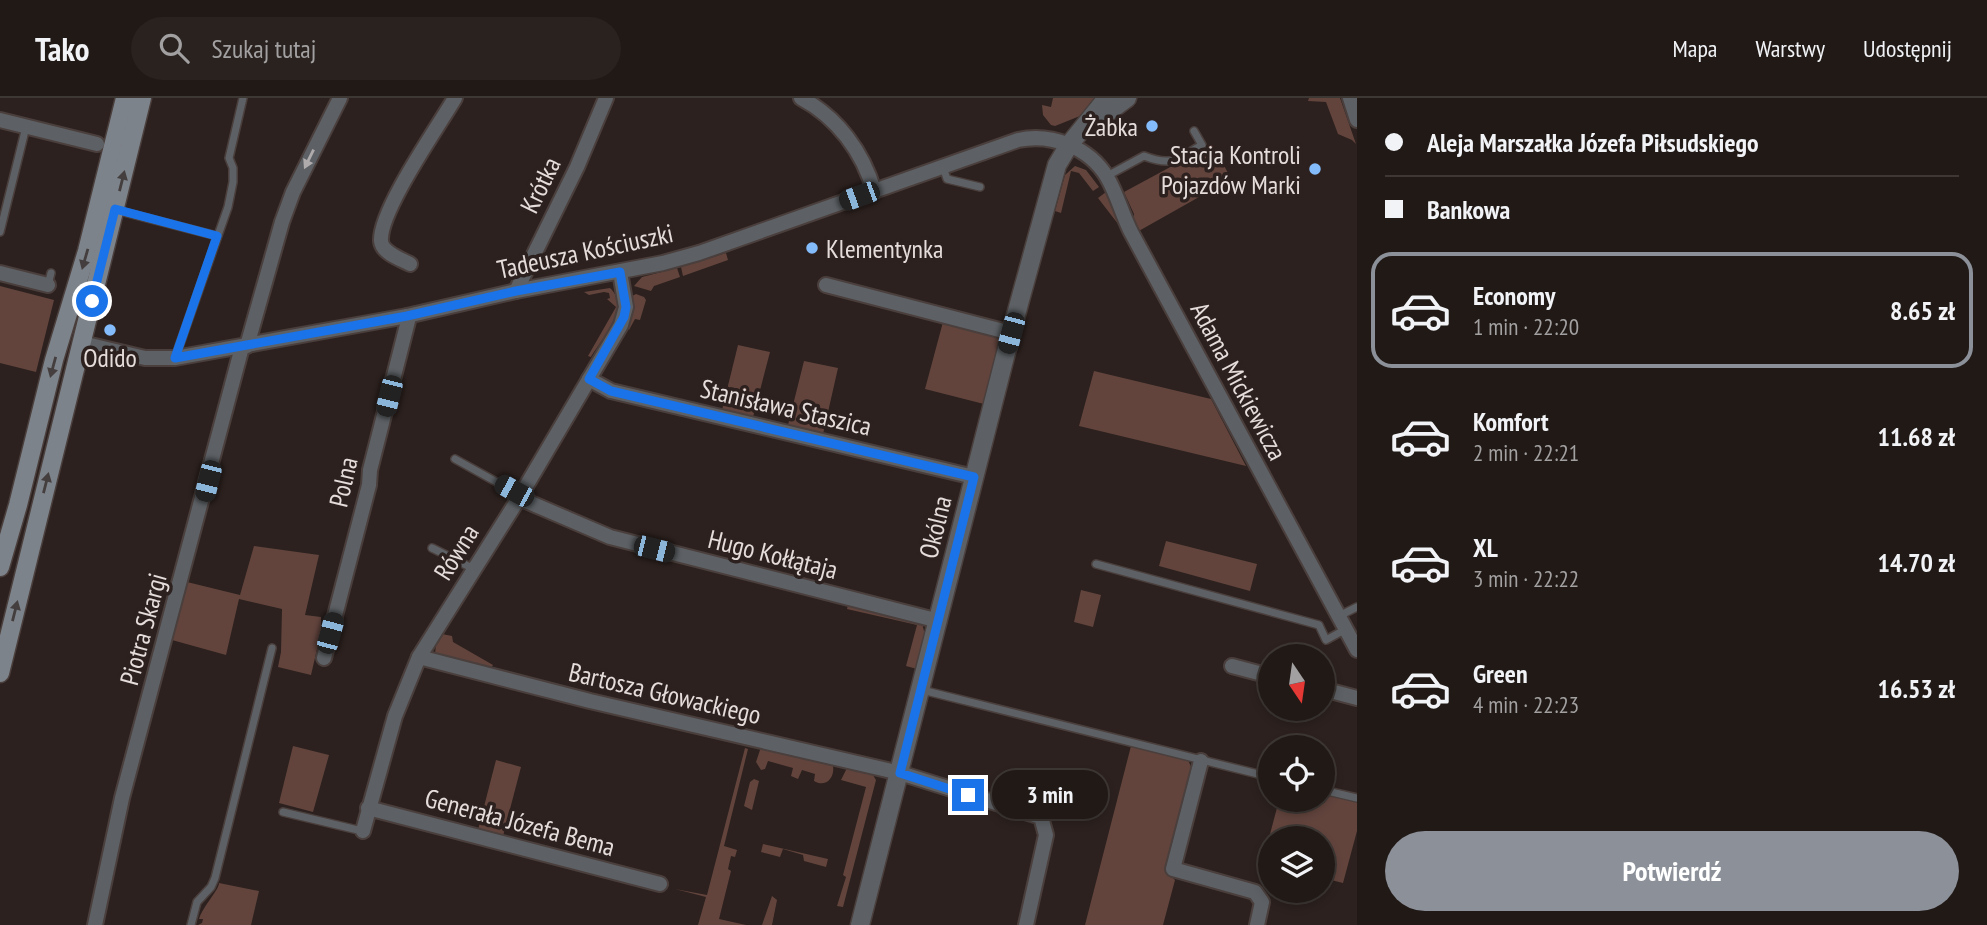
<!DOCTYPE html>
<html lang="pl">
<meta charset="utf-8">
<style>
body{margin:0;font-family:"PT Sans Narrow",sans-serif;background:#29221f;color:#f1f3f6;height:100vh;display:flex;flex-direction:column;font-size:26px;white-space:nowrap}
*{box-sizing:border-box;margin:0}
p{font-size:23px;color:#a2a0a1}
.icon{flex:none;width:38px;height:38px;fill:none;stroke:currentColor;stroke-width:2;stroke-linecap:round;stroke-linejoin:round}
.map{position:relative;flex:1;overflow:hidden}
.panel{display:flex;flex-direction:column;background:#211916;width:630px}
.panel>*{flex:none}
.guide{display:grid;align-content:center;height:154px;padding:0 28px;background:#211916}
.needle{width:46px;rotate:167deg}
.buttons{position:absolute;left:1258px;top:546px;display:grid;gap:14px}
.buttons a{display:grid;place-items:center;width:77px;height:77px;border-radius:50%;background:#211916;box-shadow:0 4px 10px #0003,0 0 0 2px #3e3835;font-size:35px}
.end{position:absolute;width:32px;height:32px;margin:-16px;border:9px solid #1a73e8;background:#fff;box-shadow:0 0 0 4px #fff}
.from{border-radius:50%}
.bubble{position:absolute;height:49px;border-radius:24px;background:#211916;box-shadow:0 4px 10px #0003,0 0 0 2px #3e3835;font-size:23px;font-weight:800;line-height:49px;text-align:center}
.car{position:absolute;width:21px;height:42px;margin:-21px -10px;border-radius:9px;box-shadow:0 0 5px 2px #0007;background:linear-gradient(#222 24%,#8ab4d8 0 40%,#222 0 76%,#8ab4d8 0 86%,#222 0)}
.guide b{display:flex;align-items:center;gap:24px;height:66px;font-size:26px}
.guide b+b{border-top:2px solid #3e3835}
.guide i{width:18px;height:18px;background:#f1f3f6}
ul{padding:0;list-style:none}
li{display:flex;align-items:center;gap:21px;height:116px;margin:0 14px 10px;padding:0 14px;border:4px solid transparent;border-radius:21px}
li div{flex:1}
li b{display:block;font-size:26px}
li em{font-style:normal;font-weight:800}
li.selected{border-color:#8c9099}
li>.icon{width:63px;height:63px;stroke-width:1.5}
.action{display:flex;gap:14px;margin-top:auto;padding:14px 28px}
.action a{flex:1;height:80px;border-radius:42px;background:#8c9099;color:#fff;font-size:28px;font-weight:800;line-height:80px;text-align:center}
header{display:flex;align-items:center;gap:42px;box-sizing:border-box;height:98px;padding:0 35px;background:#211916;border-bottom:2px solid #3e3835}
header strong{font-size:33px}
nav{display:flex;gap:38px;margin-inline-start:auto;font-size:24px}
.search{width:490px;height:63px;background:#29221f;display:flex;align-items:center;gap:18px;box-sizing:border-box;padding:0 24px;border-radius:38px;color:#a2a0a1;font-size:26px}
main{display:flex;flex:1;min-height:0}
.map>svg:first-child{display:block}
.green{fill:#62443d}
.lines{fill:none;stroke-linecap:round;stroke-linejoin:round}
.service-casing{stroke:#4a3f3c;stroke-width:10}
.minor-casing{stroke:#4a3f3c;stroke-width:18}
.tertiary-casing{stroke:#4a3f3c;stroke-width:21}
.secondary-casing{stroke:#4a3f3c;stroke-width:21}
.service{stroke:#5d6165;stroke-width:7}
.minor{stroke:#5d6165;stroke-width:14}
.tertiary{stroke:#5d6165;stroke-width:18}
.secondary{stroke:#7d838a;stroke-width:18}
.oneway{fill:#afabac}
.oneway2{fill:#443e3e}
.route{stroke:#1a73e8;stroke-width:9}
.poi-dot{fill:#84bcfb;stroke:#2c211e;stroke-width:2.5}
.labels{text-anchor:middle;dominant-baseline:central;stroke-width:7;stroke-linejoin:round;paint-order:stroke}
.poi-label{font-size:26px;fill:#e5dddb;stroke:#2c211e;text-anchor:end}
.street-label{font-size:26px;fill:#e5dddb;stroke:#2c211e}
</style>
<header>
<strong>Tako</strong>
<div class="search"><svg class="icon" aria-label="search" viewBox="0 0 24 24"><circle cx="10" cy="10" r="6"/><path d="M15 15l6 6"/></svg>Szukaj tutaj</div>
<nav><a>Mapa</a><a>Warstwy</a><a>Udostępnij</a></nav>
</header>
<main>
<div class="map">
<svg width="1357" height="827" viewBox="0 0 1357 827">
<rect width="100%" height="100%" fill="#2c211e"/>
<!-- green -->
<g class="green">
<polygon points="1053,0 1094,0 1095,2 1080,18 1055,28 1051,27 1043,17 1042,7 1051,9"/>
<polygon points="1309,0 1340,0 1356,46 1352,42 1338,36 1326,4 1308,3"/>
<polygon points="1213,46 1231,81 1137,134 1133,124 1134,116 1124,94"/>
<polygon points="1075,68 1086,72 1099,89 1093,93 1079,75 1071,73 1061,115 1055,113 1065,77"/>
<polygon points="1106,94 1109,96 1118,123 1143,166 1154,193 1125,135 1098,100"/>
<polygon points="726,155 728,162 683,178 681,169"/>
<polygon points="677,170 680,179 654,188 651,193 634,188 642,179"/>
<polygon points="0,188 54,202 36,274 0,265"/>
<path d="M610,190C631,209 602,241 591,259L588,258L616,209L607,201L610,200L609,195L604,194L589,197L584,194Z"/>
<polygon points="636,196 644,199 646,202 640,222 635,221 629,232 626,228 630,199"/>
<polygon points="943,224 1001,239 984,306 925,291"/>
<polygon points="738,247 770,254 753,319 722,312"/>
<polygon points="804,263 838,270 823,336 788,327"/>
<polygon points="1094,273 1211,301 1246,368 1079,328"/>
<polygon points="1166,443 1257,466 1250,493 1159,468"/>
<polygon points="254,448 319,457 305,517 321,519 321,534 311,577 278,569 281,554 282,511 239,501 226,557 172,542 187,484 240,497"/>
<polygon points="1081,492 1101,497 1093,529 1074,524"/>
<polygon points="848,507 922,525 925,537 917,571 906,568 917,527 847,511"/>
<polygon points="442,536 452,538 453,544 493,567 490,571 435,556 436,546"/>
<polygon points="293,648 329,657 313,714 279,705"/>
<polygon points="1131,648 1188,662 1193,673 1169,776 1175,782 1163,827 1085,827"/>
<path d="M761,649L832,664C837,677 827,691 814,683L815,676L802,672L798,681L791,678L793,670L768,663L765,671L761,672L756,664Z"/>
<polygon points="745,650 748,651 724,748 737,752 735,759 731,758 728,771 731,773 719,821 746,827 698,827 706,799 675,791 707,797"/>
<polygon points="496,662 521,669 503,738 478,732"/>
<polygon points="847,670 871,674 876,682 843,809 837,808 846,779 843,777 866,689 841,682"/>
<polygon points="754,681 759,683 752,712 744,708 750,684"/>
<polygon points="1323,696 1357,704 1357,733 1343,785 1323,780 1323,740 1270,740 1270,781 1259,778 1279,702 1323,702"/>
<polygon points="763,746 828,761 826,769 804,763 803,757 783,751 780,759 761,754"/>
<path d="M219,785L259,793L251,827H198L202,825L203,821H199C203,808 219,792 219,785Z"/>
<polygon points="772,798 777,802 772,827 762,827"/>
</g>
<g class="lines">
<defs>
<g id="service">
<polyline points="943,69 947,81 980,89"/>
<path d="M1107,78L1144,58C1173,69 1176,61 1202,47L1194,33"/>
<polyline points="116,112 217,138"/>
<polyline points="0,134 26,29"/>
<polyline points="48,187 51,175"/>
<polyline points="175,260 228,109 233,84 233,70 229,60 243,0"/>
<polyline points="455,361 520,397"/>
<polyline points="432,450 474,471"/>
<polyline points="1096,466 1319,527 1326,542 1346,531"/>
<polyline points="1339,518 1357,509"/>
<polyline points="922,592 1270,679"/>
<polyline points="1323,692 1357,700"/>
<polyline points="283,714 362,733"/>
<polyline points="191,827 197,804 211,789 215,780 272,550"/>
</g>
<g id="minor">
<path d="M801,0C837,19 863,54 874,93"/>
<polyline points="1350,0 1357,22"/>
<polyline points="0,22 97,46"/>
<path d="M410,166C401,161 382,155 381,143C379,113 438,29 455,0"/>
<polyline points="0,175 48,187"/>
<polyline points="826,187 1011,235"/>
<polyline points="516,193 577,69 606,0"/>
<path d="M82,245L145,260H175L407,218L516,193L663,165L699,155L1018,42C1051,35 1089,49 1107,79C1117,96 1122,116 1131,134L1357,552"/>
<polyline points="247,248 282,124 293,94 340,0"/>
<polyline points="589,281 611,293 974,379"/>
<polyline points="519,400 610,439 939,523"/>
<polyline points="419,559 590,603 900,675 1041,719 1046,737 1026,827"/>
<polyline points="324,560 369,387 370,372 408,223 407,218"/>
<polyline points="1232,568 1270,578"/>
<polyline points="1323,591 1357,600"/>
<polyline points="1201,663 1173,771 1255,794 1262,804 1257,827"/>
<polyline points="368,710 660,786"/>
<polyline points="363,733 395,618 419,559 519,400 621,227 626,209 620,174"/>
<polyline points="95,827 122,700 242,249"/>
</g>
<g id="tertiary">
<polyline points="1100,20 1127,0"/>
<polyline points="860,827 1011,235 1057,67 1069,47 1107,0"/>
</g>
<g id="secondary">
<polyline points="0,469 18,407 54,262 87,153 125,0"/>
<polyline points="0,575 142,0"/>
</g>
</defs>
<!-- service casing -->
<use href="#service" class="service-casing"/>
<!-- minor casing -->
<use href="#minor" class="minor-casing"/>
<!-- tertiary casing -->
<use href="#tertiary" class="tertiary-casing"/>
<!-- secondary casing -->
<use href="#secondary" class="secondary-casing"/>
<!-- service -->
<use href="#service" class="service"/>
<!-- minor -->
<use href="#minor" class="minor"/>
<!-- tertiary -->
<use href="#tertiary" class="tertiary"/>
<!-- secondary -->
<use href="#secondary" class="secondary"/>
</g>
<!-- one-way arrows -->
<defs><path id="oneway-solid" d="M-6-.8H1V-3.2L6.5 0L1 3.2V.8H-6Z" transform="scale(1.75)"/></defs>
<use class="oneway" href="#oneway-solid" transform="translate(309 61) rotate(116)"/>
<g class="oneway2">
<use href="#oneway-solid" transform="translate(122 83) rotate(-76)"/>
<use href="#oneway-solid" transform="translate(85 161) rotate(106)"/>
<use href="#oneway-solid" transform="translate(53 269) rotate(105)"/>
<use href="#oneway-solid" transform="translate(46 385) rotate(-76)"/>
<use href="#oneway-solid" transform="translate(15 513) rotate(-76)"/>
</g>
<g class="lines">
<!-- route -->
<polyline class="route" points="92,203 115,111 217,138 175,260 407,218 516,193 620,174 626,209 624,219 589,281 611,293 974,379 900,675 968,697"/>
</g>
<!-- markers -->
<g class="poi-dot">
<circle cx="1152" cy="28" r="7"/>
<circle cx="1315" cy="71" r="7"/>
<circle cx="812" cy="150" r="7"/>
<circle cx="110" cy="232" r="7"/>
</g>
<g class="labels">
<!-- poi labels -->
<g class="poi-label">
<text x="1138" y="28">Żabka</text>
<text x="1301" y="56">Stacja Kontroli<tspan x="1301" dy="30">Pojazdów Marki</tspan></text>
<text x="826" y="150" text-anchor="start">Klementynka</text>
<text x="110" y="259" text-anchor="middle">Odido</text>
</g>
<!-- street labels -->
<g class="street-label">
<text transform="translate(540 87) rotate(-64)">Krótka</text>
<text transform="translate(585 153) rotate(-12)">Tadeusza Kościuszki</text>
<text transform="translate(1239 283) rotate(62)">Adama Mickiewicza</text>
<text transform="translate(786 309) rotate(13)">Stanisława Staszica</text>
<text transform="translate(343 384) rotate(-77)">Polna</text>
<text transform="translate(935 429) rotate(-76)">Okólna</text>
<text transform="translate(456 454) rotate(-58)">Równa</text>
<text transform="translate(773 456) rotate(14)">Hugo Kołłątaja</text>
<text transform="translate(143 531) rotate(-75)">Piotra Skargi</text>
<text transform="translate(665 595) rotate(13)">Bartosza Głowackiego</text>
<text transform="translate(520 724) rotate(15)">Generała Józefa Bema</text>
</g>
</g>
</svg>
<div class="buttons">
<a><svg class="needle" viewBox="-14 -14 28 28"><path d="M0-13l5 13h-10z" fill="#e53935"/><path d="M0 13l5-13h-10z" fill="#a2a0a1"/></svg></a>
<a><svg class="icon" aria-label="locate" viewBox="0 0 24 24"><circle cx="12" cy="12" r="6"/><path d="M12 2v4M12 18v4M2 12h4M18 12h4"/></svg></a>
<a><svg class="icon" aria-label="layers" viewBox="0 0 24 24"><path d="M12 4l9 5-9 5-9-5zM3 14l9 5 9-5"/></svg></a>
</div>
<i class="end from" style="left:92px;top:203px"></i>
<i class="end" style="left:968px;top:697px"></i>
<div class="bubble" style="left:992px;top:672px;width:116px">3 min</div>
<i class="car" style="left:859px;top:98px;rotate:250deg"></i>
<i class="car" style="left:1011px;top:235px;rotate:195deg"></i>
<i class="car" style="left:389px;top:298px;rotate:194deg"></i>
<i class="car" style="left:208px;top:383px;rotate:194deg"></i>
<i class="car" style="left:514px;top:393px;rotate:299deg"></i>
<i class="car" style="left:654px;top:451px;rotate:104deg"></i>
<i class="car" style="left:330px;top:535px;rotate:15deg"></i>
</div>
<section class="panel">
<div class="guide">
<b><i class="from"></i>Aleja Marszałka Józefa Piłsudskiego</b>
<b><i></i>Bankowa</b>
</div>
<ul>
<li class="selected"><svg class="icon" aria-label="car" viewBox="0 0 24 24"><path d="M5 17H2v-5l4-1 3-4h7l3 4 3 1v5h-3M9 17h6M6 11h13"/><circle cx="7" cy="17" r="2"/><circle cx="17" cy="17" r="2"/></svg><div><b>Economy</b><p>1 min · 22:20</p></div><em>8.65 zł</em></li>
<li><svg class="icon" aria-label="car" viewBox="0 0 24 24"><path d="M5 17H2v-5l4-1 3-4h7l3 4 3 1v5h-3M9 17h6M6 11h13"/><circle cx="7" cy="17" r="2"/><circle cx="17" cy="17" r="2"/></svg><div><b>Komfort</b><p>2 min · 22:21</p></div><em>11.68 zł</em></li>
<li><svg class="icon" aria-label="car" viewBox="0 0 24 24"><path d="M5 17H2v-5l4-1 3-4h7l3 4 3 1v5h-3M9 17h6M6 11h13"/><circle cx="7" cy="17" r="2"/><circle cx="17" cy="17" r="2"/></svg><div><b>XL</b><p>3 min · 22:22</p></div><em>14.70 zł</em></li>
<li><svg class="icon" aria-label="car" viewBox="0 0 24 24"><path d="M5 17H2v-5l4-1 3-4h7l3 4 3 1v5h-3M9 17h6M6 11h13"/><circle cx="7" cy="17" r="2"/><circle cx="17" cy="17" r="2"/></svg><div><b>Green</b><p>4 min · 22:23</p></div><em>16.53 zł</em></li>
</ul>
<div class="action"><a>Potwierdź</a></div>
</section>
</main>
